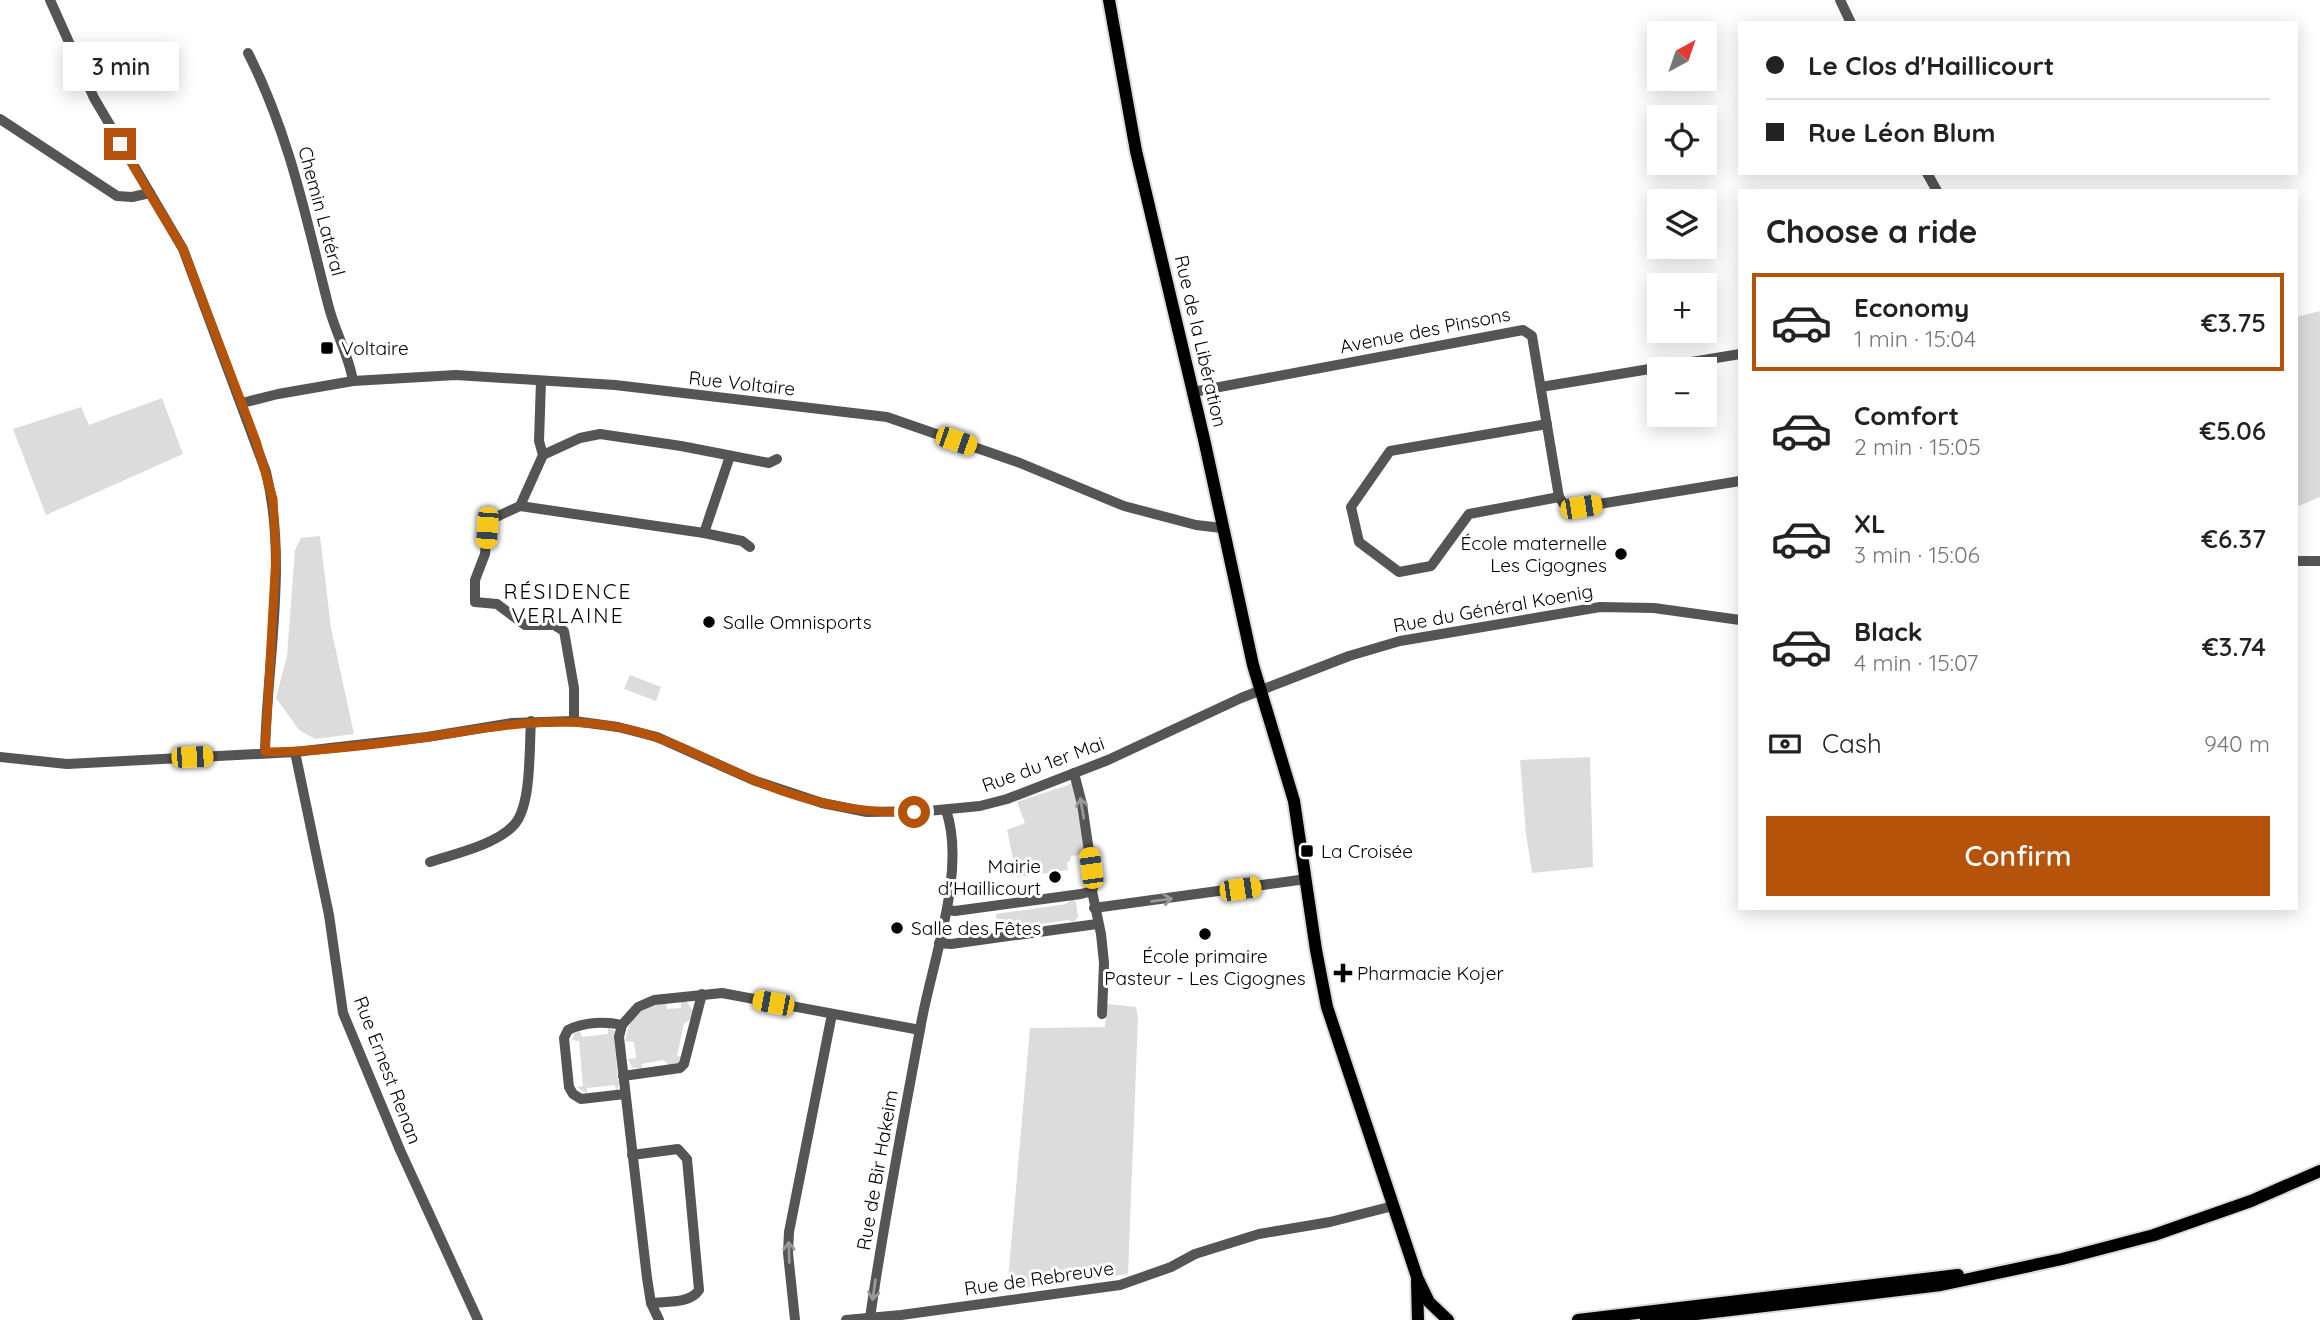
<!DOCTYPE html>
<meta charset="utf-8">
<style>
body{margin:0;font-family:Quicksand,sans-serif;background:#f2f2f2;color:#222;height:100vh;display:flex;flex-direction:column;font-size:26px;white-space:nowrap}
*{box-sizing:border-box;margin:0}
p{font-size:23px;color:#767676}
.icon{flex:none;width:38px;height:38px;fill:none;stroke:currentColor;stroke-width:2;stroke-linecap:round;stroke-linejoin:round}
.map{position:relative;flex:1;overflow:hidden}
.side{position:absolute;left:1738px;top:189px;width:560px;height:721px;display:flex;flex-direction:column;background:#fff;border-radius:0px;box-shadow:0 4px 18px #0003}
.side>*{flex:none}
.banner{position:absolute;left:1738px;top:21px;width:560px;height:154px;border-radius:0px;box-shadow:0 4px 18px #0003;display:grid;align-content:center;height:154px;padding:0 28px;background:#fff}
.needle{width:46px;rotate:40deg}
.fabs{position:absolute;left:1647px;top:21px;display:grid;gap:14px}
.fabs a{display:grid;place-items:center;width:70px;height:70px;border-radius:0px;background:#fff;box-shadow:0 4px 18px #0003;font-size:35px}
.end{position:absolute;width:32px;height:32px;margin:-16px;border:9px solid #b45309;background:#fff;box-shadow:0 0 0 4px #fff}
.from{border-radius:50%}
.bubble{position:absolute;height:49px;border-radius:0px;background:#fff;box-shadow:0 4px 18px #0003;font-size:23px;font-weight:600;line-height:49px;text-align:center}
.car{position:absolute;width:21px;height:42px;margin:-21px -10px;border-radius:9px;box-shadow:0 0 5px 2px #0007;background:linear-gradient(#f5c518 24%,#345 0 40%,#f5c518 0 76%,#345 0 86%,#f5c518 0)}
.banner b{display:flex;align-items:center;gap:24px;height:66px;font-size:26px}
.banner b+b{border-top:2px solid #e0e0e0}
.banner i{width:18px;height:18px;background:#222}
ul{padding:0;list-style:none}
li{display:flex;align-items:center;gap:21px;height:98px;margin:0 14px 10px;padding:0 14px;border:4px solid transparent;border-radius:0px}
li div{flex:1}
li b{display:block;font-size:26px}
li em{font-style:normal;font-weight:600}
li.active{border-color:#b45309}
li>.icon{width:63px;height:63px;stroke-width:1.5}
h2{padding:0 28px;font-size:32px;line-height:84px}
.pay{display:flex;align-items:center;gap:18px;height:77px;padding:0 28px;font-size:26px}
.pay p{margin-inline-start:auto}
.action{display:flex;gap:14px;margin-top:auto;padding:14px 28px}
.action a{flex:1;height:80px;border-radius:0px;background:#b45309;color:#fff;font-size:28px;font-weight:600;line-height:80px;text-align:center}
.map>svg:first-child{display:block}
.green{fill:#dcdcdc}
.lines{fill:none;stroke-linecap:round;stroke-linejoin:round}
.major-casing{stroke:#dbdbdb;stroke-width:16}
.minor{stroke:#555;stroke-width:10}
.major{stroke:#000;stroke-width:12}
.oneway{stroke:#999}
.route{stroke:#b45309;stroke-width:9}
.poi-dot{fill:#000;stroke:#fff;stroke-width:2.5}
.labels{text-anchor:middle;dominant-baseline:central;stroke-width:6;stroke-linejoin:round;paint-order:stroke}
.street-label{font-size:19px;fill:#000;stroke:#fff}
.poi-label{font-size:19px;fill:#000;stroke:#fff;text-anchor:start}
.neighbourhood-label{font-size:21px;letter-spacing:2px;fill:#000;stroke:#fff}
</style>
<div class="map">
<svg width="2320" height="1320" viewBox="0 0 2320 1320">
<rect width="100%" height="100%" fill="#fff"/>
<!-- green -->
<g class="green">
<polygon points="2320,311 2320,497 2296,507 2296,317"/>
<polygon points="162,398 183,454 46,515 13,429 81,407 89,425"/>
<polygon points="320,536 331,628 354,734 315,739 299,730 276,698 287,656 295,550 301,538"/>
<polygon points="630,675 661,687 656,701 624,689"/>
<polygon points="1590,757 1593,867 1532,873 1526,834 1520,760"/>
<polygon points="1074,783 1085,854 1071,856 1070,861 1067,862 1068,870 1017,877 1007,830 1025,823 1017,802"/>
<polygon points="1072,899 1076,902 1078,917 1074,922 1068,920 998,930 996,914 1066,904"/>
<path d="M666,1001L667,1009L681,1008V1001L687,1002L694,1012L693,1017L684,1024L677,1056L683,1057L681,1062L671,1067L663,1060L641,1064L643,1069L632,1067L628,1059L636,1058L634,1042L625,1041C630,1014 641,1009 666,1001Z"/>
<polygon points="1107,1004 1136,1007 1138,1018 1128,1274 1088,1280 1088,1277 1007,1291 1030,1028 1105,1027"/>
<polygon points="608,1027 617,1032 614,1036 618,1080 621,1081 616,1092 615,1085 587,1088 587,1094 577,1087 583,1086 579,1041 572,1040 575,1033 580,1031 582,1037 608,1034"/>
</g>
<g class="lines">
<defs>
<g id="major">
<polyline points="1109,0 1136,151 1204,439 1253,665 1294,801 1316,950 1327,1007 1417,1277 1429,1302 1448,1320"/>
<polyline points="1417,1281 1418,1320"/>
<polyline points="1578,1320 1958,1275"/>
<polyline points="1646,1320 1941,1285 2062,1259 2154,1235 2251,1201 2320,1171"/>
</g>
</defs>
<!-- major casing -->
<use href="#major" class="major-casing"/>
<!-- minor -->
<g class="minor">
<path d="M50,0L94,98L183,249L266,472C288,562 267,661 265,752"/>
<polyline points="1840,0 1851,23"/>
<path d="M248,53C289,133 306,218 328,304C334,330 349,355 353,381"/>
<polyline points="0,119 117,196 132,197 150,193"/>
<polyline points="1927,173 1937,191"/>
<polyline points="541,381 539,441 543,455 520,506 494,518 487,528 485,554 475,580 475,602 497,604 525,625 554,625 564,631 574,688 574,721"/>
<polyline points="1541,387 1740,354"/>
<polyline points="1193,392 1523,330 1532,336 1559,497 1565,506 1581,507 1740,481"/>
<polyline points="242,403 278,394 353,381 456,375 615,385 887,417 1020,463 1124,506 1196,525 1222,528"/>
<polyline points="1547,424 1390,451 1351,507 1359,542 1399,572 1431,566 1469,514 1559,497"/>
<polyline points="543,455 580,438 600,434 681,446 769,463 777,459"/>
<polyline points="520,506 704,533 742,541 750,547"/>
<polyline points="704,533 730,456"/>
<polyline points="2296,561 2320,561"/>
<polyline points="295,752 329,915 343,1013 400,1150 478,1320"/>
<polyline points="0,757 67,764 295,752 427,737 512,723 574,721 618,727 657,737 753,780 822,803 867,812 928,811 980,806 1007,799 1108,760 1241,698 1349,656 1400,641 1600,607 1654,608 1740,620"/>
<polyline points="1074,773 1082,804 1094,885 1092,891 1101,934 1104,963 1102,1014"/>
<path d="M430,862C454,854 495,845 513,826C532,808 529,748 531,721"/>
<polyline points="1094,908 1306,879"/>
<polyline points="948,910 955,911 1081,894 1092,891"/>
<polyline points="939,943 951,944 1097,924"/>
<path d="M622,1025C605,1021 584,1022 568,1030L564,1038L569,1087L573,1094L581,1099L625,1094"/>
<polyline points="623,1076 680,1068 684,1064 702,994"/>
<path d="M632,1155L678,1149L687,1159L699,1290C690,1304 666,1301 651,1303"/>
<path d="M870,1318C884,1219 903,1122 921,1024C932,962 967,871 946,810"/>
<polyline points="659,1320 651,1303 647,1278 619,1037 622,1025 638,1007 654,1000 722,993 920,1030"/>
<polyline points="795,1320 788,1253 789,1232 832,1014"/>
<polyline points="846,1320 901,1315 1120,1285 1171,1267 1195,1254 1259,1234 1330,1222 1393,1206"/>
</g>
<!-- major -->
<use href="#major" class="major"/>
</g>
<!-- one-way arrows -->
<defs><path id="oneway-shaft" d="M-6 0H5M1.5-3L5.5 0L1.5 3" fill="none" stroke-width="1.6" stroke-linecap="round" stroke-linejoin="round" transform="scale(1.75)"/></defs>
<g class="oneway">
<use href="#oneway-shaft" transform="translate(1082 808) rotate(-100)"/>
<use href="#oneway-shaft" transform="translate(1162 900) rotate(-8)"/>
<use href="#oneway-shaft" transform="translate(789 1252) rotate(-92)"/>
<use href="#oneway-shaft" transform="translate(874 1290) rotate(98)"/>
</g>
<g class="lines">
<!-- route -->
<path class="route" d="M120,144L183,249L256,441L273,499L276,555L265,752C319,752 374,745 428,737C496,727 547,715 617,727C667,736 708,761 754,780C806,802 858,814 914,812"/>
</g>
<!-- markers -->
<g class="poi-dot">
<rect x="320" y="341" width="14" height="14" rx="3.5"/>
<circle cx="1621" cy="554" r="7"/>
<circle cx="709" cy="622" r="7"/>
<rect x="1300" y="844" width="14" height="14" rx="3.5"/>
<circle cx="1055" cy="877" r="7"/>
<circle cx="897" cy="928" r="7"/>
<circle cx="1205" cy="934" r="7"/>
<path d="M1339.5 962.5h7v7h7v7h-7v7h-7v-7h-7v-7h7z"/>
</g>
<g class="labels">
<!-- street labels -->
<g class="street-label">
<text transform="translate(322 211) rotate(75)">Chemin Latéral</text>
<text transform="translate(1425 330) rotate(-11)">Avenue des Pinsons</text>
<text transform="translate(1201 341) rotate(77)">Rue de la Libération</text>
<text transform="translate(742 383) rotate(6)">Rue Voltaire</text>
<text transform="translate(1493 608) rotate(-10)">Rue du Général Koenig</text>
<text transform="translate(1043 764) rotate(-20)">Rue du 1er Mai</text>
<text transform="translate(388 1070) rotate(69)">Rue Ernest Renan</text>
<text transform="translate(877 1170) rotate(-80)">Rue de Bir Hakeim</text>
<text transform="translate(1039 1278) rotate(-8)">Rue de Rebreuve</text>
</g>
<!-- poi labels -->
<g class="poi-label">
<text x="341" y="348">Voltaire</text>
<text x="1607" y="543" text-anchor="end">École maternelle<tspan x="1607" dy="22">Les Cigognes</tspan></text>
<text x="723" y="622">Salle Omnisports</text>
<text x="1321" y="851">La Croisée</text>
<text x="1041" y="866" text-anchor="end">Mairie<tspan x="1041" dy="22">d'Haillicourt</tspan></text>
<text x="911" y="928">Salle des Fêtes</text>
<text x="1205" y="956" text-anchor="middle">École primaire<tspan x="1205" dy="22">Pasteur - Les Cigognes</tspan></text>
<text x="1357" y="973">Pharmacie Kojer</text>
</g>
<!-- neighbourhood labels -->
<g class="neighbourhood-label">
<text x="568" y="591">RÉSIDENCE<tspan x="568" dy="24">VERLAINE</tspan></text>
</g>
</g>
</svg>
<div class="fabs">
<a><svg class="needle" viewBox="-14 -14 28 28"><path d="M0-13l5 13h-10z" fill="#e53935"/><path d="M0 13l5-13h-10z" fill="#767676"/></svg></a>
<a><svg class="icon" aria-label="locate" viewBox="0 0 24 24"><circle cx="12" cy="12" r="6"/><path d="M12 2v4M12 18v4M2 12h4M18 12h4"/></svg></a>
<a><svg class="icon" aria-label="layers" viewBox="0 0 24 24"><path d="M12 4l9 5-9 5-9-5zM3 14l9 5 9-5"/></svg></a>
<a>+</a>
<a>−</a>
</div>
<i class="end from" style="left:914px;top:812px"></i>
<i class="end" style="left:120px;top:144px"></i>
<div class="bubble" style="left:63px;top:42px;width:116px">3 min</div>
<i class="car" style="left:956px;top:441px;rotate:109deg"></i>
<i class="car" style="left:1581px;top:507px;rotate:81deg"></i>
<i class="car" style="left:487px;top:528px;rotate:184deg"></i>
<i class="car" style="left:192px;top:757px;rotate:88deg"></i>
<i class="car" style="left:1091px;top:868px;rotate:352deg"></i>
<i class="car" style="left:1240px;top:889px;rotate:82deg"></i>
<i class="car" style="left:773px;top:1003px;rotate:281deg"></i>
<div class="banner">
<b><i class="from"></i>Le Clos d'Haillicourt</b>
<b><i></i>Rue Léon Blum</b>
</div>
<section class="side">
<h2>Choose a ride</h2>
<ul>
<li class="active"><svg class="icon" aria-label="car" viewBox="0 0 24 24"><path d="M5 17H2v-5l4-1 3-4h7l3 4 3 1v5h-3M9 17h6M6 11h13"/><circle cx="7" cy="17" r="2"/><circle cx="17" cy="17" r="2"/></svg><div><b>Economy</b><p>1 min · 15:04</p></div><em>€3.75</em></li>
<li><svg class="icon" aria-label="car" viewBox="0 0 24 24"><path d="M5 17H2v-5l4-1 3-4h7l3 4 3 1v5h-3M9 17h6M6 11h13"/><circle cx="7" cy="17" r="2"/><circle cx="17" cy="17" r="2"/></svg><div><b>Comfort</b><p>2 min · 15:05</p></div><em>€5.06</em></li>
<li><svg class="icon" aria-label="car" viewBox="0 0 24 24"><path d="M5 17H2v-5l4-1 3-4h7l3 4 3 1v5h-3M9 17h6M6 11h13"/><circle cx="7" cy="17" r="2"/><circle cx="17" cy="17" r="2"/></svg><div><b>XL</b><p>3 min · 15:06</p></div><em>€6.37</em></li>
<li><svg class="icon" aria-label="car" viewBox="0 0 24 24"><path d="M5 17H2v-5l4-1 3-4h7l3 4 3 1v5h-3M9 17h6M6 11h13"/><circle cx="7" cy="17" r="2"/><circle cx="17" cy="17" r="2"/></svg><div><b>Black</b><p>4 min · 15:07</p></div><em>€3.74</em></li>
</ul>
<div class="pay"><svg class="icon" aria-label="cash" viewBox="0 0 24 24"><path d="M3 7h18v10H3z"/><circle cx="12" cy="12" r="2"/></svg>Cash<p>940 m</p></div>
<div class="action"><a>Confirm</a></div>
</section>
</div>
